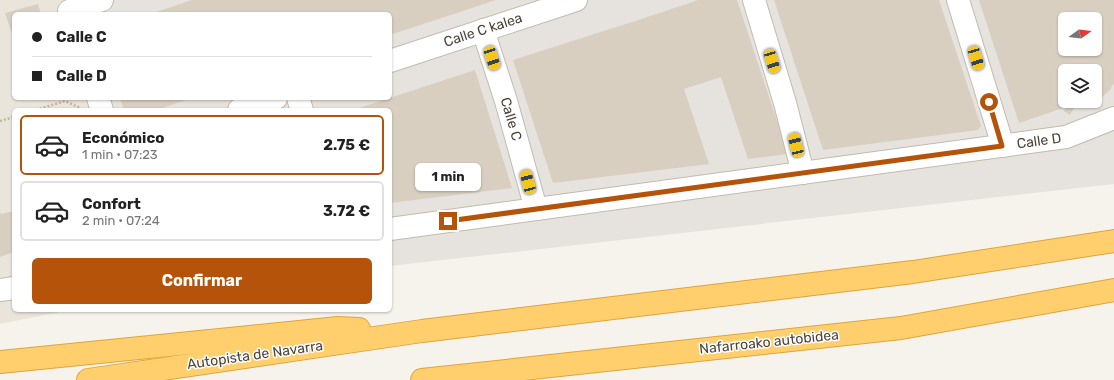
<!DOCTYPE html>
<html lang="es">
<meta charset="utf-8">
<style>
body{margin:0;font-family:Rubik,sans-serif;background:#f2f2f2;color:#222;height:100vh;display:flex;flex-direction:column;font-size:15px;white-space:nowrap}
*{box-sizing:border-box;margin:0}
p{font-size:13px;color:#767676}
.icon{flex:none;width:22px;height:22px;fill:none;stroke:currentColor;stroke-width:2;stroke-linecap:round;stroke-linejoin:round}
.map{position:relative;flex:1;overflow:hidden}
.sheet{position:absolute;left:12px;top:108px;width:380px;height:204px;display:flex;flex-direction:column;background:#fff;border-radius:6px;box-shadow:0 1px 3px #0004}
.sheet>*{flex:none}
.hud{position:absolute;left:12px;top:12px;width:380px;height:88px;border-radius:6px;box-shadow:0 1px 3px #0004;display:grid;align-content:center;height:88px;padding:0 20px;background:#fff}
.needle{width:26px;rotate:76deg}
.tools{position:absolute;left:1058px;top:12px;display:grid;gap:8px}
.tools a{display:grid;place-items:center;width:44px;height:44px;border-radius:6px;background:#fff;box-shadow:0 1px 3px #0004;font-size:20px}
.end{position:absolute;width:18px;height:18px;margin:-9px;border:5px solid #b45309;background:#fff;box-shadow:0 0 0 2px #fff}
.from{border-radius:50%}
.bubble{position:absolute;height:28px;border-radius:6px;background:#fff;box-shadow:0 1px 3px #0004;font-size:13px;font-weight:700;line-height:28px;text-align:center}
.car{position:absolute;width:12px;height:24px;margin:-12px -6px;border-radius:5px;box-shadow:0 0 3px 1px #0007;background:linear-gradient(#f5c518 24%,#345 0 40%,#f5c518 0 76%,#345 0 86%,#f5c518 0)}
.hud b{display:flex;align-items:center;gap:14px;height:38px;font-size:15px}
.hud b+b{border-top:1px solid #e0e0e0}
.hud i{width:10px;height:10px;background:#222}
ul{padding:7px 0 0;list-style:none}
li{display:flex;align-items:center;gap:12px;height:60px;margin:0 8px 6px;padding:0 12px;border:2px solid #e0e0e0;border-radius:6px}
li div{flex:1}
li b{display:block;font-size:15px}
li em{font-style:normal;font-weight:700}
li.active{border-color:#b45309}
li>.icon{width:36px;height:36px;stroke-width:1.5}
.action{display:flex;gap:8px;margin-top:auto;padding:8px 20px}
.action a{flex:1;height:46px;border-radius:6px;background:#b45309;color:#fff;font-size:16px;font-weight:700;line-height:46px;text-align:center}
.map>svg:first-child{display:block}
.residential{fill:#eae5da}
.industrial{fill:#e6e2dd;fill-rule:evenodd}
.building{fill:#d8cfc1;fill-rule:evenodd}
.lines{fill:none;stroke-linecap:round;stroke-linejoin:round}
.minor-casing{stroke:#c2bbae;stroke-width:24}
.highway-casing{stroke:#e0a43c;stroke-width:24}
.path{stroke:#c4b79f;stroke-width:2.5;stroke-dasharray:2 2;stroke-linecap:butt}
.minor{stroke:#fff;stroke-width:22}
.highway{stroke:#ffcf6e;stroke-width:22}
.route{stroke:#b45309;stroke-width:5}
.labels{text-anchor:middle;dominant-baseline:central;stroke-width:3;stroke-linejoin:round;paint-order:stroke}
.street-label{font-size:14px;fill:#4b4439;stroke:#fff}
</style>
<div class="map">
<svg width="1114" height="380" viewBox="0 0 1114 380">
<rect width="100%" height="100%" fill="#f6f3ec"/>
<!-- residential -->
<polygon class="residential" points="0,0 81,0 85,14 14,14 14,98 111,98 115,110 14,110 14,310 70,310 0,324"/>
<!-- industrial -->
<path class="industrial" d="M75,0H1114V184L390,266V110H111L107,98H390V14H79ZM1065,19H1095V49H1065ZM1065,71H1095V101H1065Z"/>
<!-- building -->
<g class="building">
<polygon points="192,0 496,0 390,35 390,14 150,14"/>
<polygon points="698,0 737,0 788,154 748,159 721,77 684,89 709,164 553,183 513,60 635,21"/>
<polygon points="774,0 939,0 981,126 978,130 823,150"/>
<path d="M979,0H1114V85L1113,84L1110,90L1101,98L1095,99V71H1065V101L1086,102L1076,104L1070,115L1064,111L1066,107L1019,123ZM1065,19H1095V49H1065Z"/>
<polygon points="38,4 41,14 14,14 14,40 5,13"/>
<polygon points="475,70 512,188 390,203 390,110 353,110"/>
<polygon points="120,98 192,98 156,110 124,110"/>
<polygon points="0,211 1,214 14,211 14,252 0,257"/>
</g>
<g class="lines">
<defs>
<g id="minor">
<polyline points="754,0 785,103 803,173"/>
<polyline points="958,0 1003,146"/>
<polyline points="69,11 102,0"/>
<polyline points="483,30 506,101 536,209"/>
<polyline points="390,61 576,0"/>
<polyline points="98,98 102,110"/>
<polyline points="298,98 302,110"/>
<polyline points="239,110 276,98"/>
<polyline points="390,229 1066,137 1114,118"/>
<polyline points="0,290 14,288"/>
</g>
<g id="highway">
<polyline points="0,362 338,328 359,329"/>
<polyline points="88,380 422,331 913,272 1114,241"/>
<polyline points="422,380 901,328 1114,290"/>
</g>
</defs>
<!-- minor casing -->
<use href="#minor" class="minor-casing"/>
<!-- highway casing -->
<use href="#highway" class="highway-casing"/>
<!-- path -->
<g class="path">
<polyline points="36,110 65,101 78,107 81,106"/>
<polyline points="0,121 14,117"/>
</g>
<!-- minor -->
<use href="#minor" class="minor"/>
<!-- highway -->
<use href="#highway" class="highway"/>
</g>
<g class="lines">
<!-- route -->
<polyline class="route" points="448,221 1002,146 989,102"/>
</g>
<g class="labels">
<!-- street labels -->
<g class="street-label">
<text transform="translate(483 30) rotate(-18)">Calle C kalea</text>
<text transform="translate(511 119) rotate(74)">Calle C</text>
<text transform="translate(1039 141) rotate(-8)">Calle D</text>
<text transform="translate(769 342) rotate(-6)">Nafarroako autobidea</text>
<text transform="translate(255 355) rotate(-8)">Autopista de Navarra</text>
</g>
</g>
</svg>
<div class="tools">
<a><svg class="needle" viewBox="-14 -14 28 28"><path d="M0-13l5 13h-10z" fill="#e53935"/><path d="M0 13l5-13h-10z" fill="#767676"/></svg></a>
<a><svg class="icon" aria-label="layers" viewBox="0 0 24 24"><path d="M12 4l9 5-9 5-9-5zM3 14l9 5 9-5"/></svg></a>
</div>
<i class="end from" style="left:989px;top:102px"></i>
<i class="end" style="left:448px;top:221px"></i>
<div class="bubble" style="left:415px;top:163px;width:66px">1 min</div>
<i class="car" style="left:492px;top:58px;rotate:162deg"></i>
<i class="car" style="left:976px;top:58px;rotate:163deg"></i>
<i class="car" style="left:772px;top:61px;rotate:163deg"></i>
<i class="car" style="left:796px;top:145px;rotate:346deg"></i>
<i class="car" style="left:528px;top:182px;rotate:345deg"></i>
<div class="hud">
<b><i class="from"></i>Calle C</b>
<b><i></i>Calle D</b>
</div>
<section class="sheet">
<ul>
<li class="active"><svg class="icon" aria-label="car" viewBox="0 0 24 24"><path d="M5 17H2v-5l4-1 3-4h7l3 4 3 1v5h-3M9 17h6M6 11h13"/><circle cx="7" cy="17" r="2"/><circle cx="17" cy="17" r="2"/></svg><div><b>Económico</b><p>1 min · 07:23</p></div><em>2.75 €</em></li>
<li><svg class="icon" aria-label="car" viewBox="0 0 24 24"><path d="M5 17H2v-5l4-1 3-4h7l3 4 3 1v5h-3M9 17h6M6 11h13"/><circle cx="7" cy="17" r="2"/><circle cx="17" cy="17" r="2"/></svg><div><b>Confort</b><p>2 min · 07:24</p></div><em>3.72 €</em></li>
</ul>
<div class="action"><a>Confirmar</a></div>
</section>
</div>
